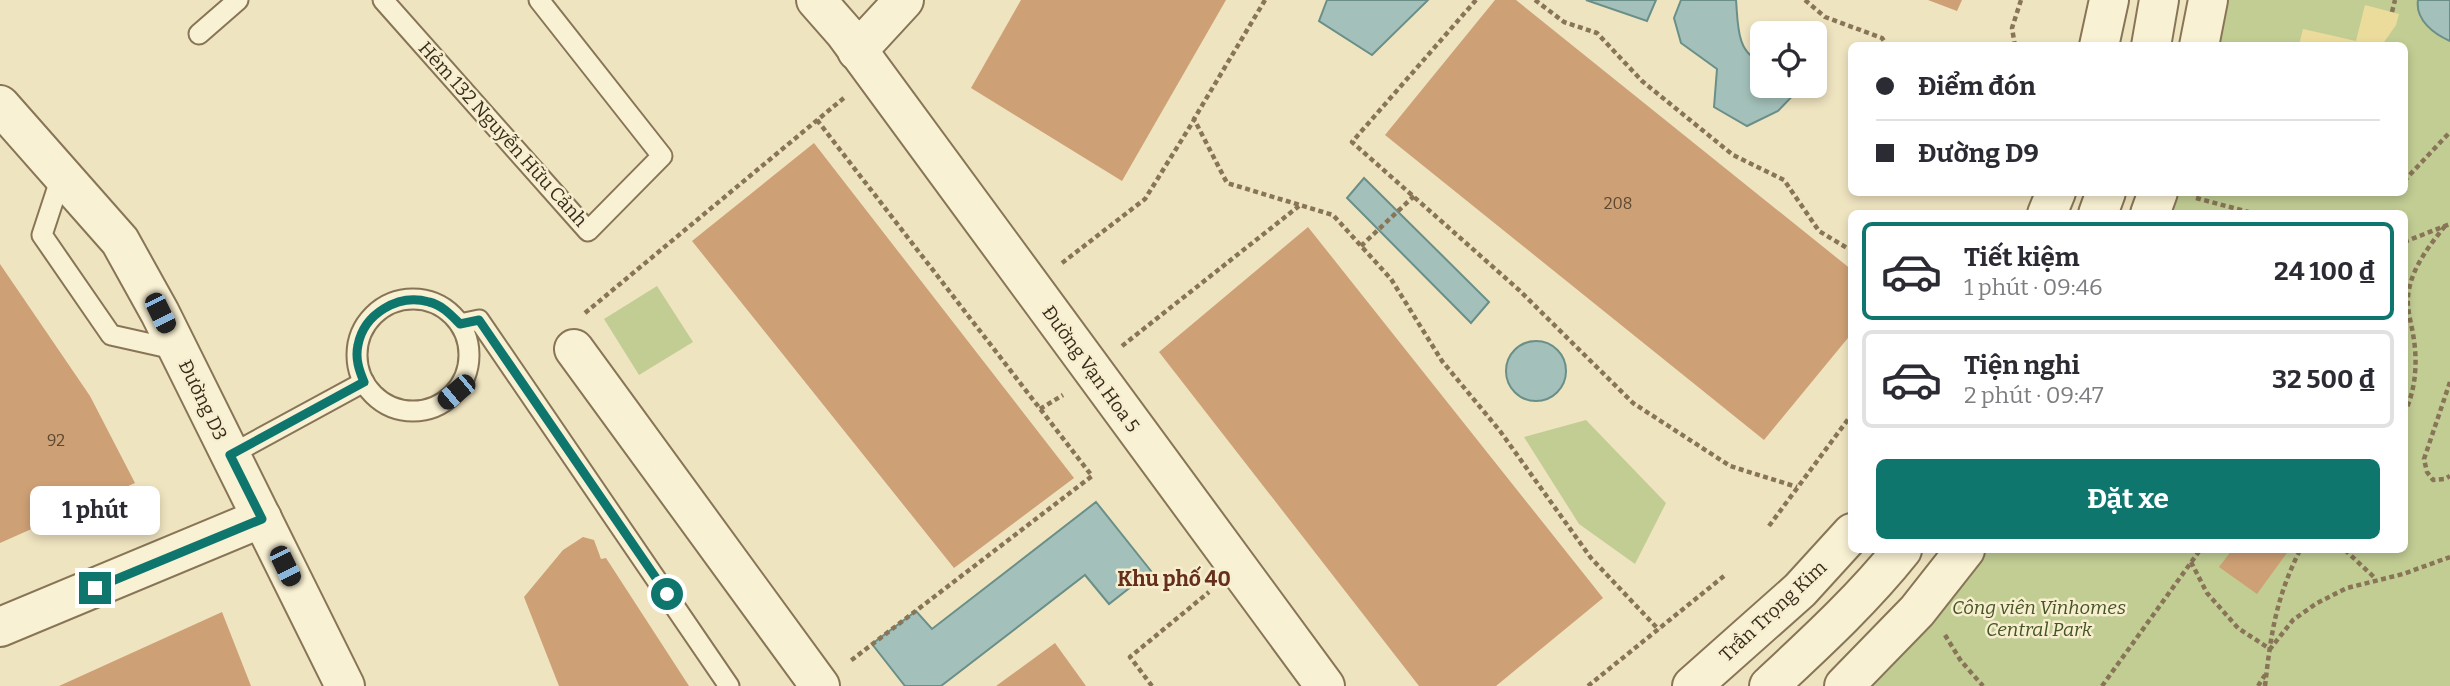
<!DOCTYPE html>
<html lang="vi">
<meta charset="utf-8">
<style>
body{margin:0;font-family:Bitter,serif;background:#f7f7f7;color:#2b2b33;height:100vh;display:flex;flex-direction:column;font-size:26px;white-space:nowrap}
*{box-sizing:border-box;margin:0}
p{font-size:23px;color:#7c7c81}
.icon{flex:none;width:38px;height:38px;fill:none;stroke:currentColor;stroke-width:2;stroke-linecap:round;stroke-linejoin:round}
.map{position:relative;flex:1;overflow:hidden}
.panel{position:absolute;left:1848px;top:210px;width:560px;height:343px;display:flex;flex-direction:column;background:#fff;border-radius:10px;box-shadow:0 4px 10px #0003}
.panel>*{flex:none}
.hud{position:absolute;left:1848px;top:42px;width:560px;height:154px;border-radius:10px;box-shadow:0 4px 10px #0003;display:grid;align-content:center;height:154px;padding:0 28px;background:#fff}
.controls{position:absolute;left:1750px;top:21px;display:grid;gap:14px}
.controls a{display:grid;place-items:center;width:77px;height:77px;border-radius:10px;background:#fff;box-shadow:0 4px 10px #0003;font-size:35px}
.end{position:absolute;width:32px;height:32px;margin:-16px;border:9px solid #0f766e;background:#fff;box-shadow:0 0 0 4px #fff}
.from{border-radius:50%}
.bubble{position:absolute;height:49px;border-radius:10px;background:#fff;box-shadow:0 4px 10px #0003;font-size:23px;font-weight:700;line-height:49px;text-align:center}
.car{position:absolute;width:21px;height:42px;margin:-21px -10px;border-radius:9px;box-shadow:0 0 5px 2px #0007;background:linear-gradient(#222 24%,#8ab4d8 0 40%,#222 0 76%,#8ab4d8 0 86%,#222 0)}
.hud b{display:flex;align-items:center;gap:24px;height:66px;font-size:26px}
.hud b+b{border-top:2px solid #e1e1e2}
.hud i{width:18px;height:18px;background:#2b2b33}
ul{padding:12px 0 0;list-style:none}
li{display:flex;align-items:center;gap:21px;height:98px;margin:0 14px 10px;padding:0 14px;border:4px solid #e1e1e2;border-radius:10px}
li div{flex:1}
li b{display:block;font-size:26px}
li em{font-style:normal;font-weight:700}
li.current{border-color:#0f766e}
li>.icon{width:63px;height:63px;stroke-width:1.5}
.button{display:flex;gap:14px;margin-top:auto;padding:14px 28px}
.button a{flex:1;height:80px;border-radius:10px;background:#0f766e;color:#fff;font-size:28px;font-weight:700;line-height:80px;text-align:center}
.map>svg:first-child{display:block}
.green{fill:#c2cd94}
.sand{fill:#ecdc9c}
.water{fill:#a3c1ba;stroke:#6a8f88;stroke-width:2}
.building{fill:#cea075}
.lines{fill:none;stroke-linecap:round;stroke-linejoin:round}
.service-casing{stroke:#887557;stroke-width:23}
.minor-casing{stroke:#887557;stroke-width:42}
.path{stroke:#887557;stroke-width:4.5;stroke-dasharray:5 3.5;stroke-linecap:butt}
.service{stroke:#f9f1d3;stroke-width:19}
.minor{stroke:#f9f1d3;stroke-width:38}
.route{stroke:#0f766e;stroke-width:9}
.labels{text-anchor:middle;dominant-baseline:central;stroke-width:5;stroke-linejoin:round;paint-order:stroke}
.number-label{font-size:16px;fill:#5d4832}
.street-label{font-size:19px;fill:#372b1c;stroke:#f6eecf}
.park-label{font-size:19px;font-style:italic;fill:#445422;stroke:#f6eecf}
.neighbourhood-label{font-size:21px;font-weight:bold;fill:#652f1b;stroke:#f6eecf}
</style>
<div class="map">
<svg width="2450" height="686" viewBox="0 0 2450 686">
<rect width="100%" height="100%" fill="#efe4c0"/>
<!-- green -->
<g class="green">
<polygon points="2221,0 2450,0 2450,686 1867,686 1967,573 1985,550 2404,550 2404,214 2169,213 2177,193 2404,192 2404,46 2213,45"/>
<polygon points="657,286 693,342 639,375 604,319"/>
<polygon points="1586,420 1666,503 1635,564 1579,524 1524,437"/>
</g>
<!-- sand -->
<polygon class="sand" points="2365,5 2399,14 2396,25 2382,45 2299,45 2303,29 2356,41"/>
<!-- water -->
<g class="water">
<polygon points="1327,0 1428,0 1372,55 1319,21"/>
<polygon points="1586,0 1656,0 1647,21"/>
<path d="M1681,0H1736C1738,22 1736,55 1762,61V86H1802L1778,111L1747,126L1714,107L1717,69L1681,43L1674,18Z"/>
<path d="M2418,0H2450V41C2434,34 2415,20 2418,0Z"/>
<polygon points="1364,178 1489,302 1471,323 1347,198"/>
<circle cx="1536" cy="371" r="30"/>
<polygon points="1096,502 1151,571 1109,604 1085,575 941,686 905,686 872,644 916,611 932,629"/>
</g>
<!-- building -->
<g class="building">
<polygon points="1021,0 1226,0 1122,181 971,88"/>
<polygon points="1495,0 1516,0 1852,270 1852,333 1764,440 1385,135"/>
<polygon points="1928,0 1962,0 1957,11"/>
<polygon points="814,143 1074,478 954,568 692,241"/>
<polygon points="1308,227 1603,598 1496,686 1419,686 1159,352"/>
<polygon points="0,264 90,396 135,483 0,543"/>
<polygon points="583,537 594,540 601,559 606,558 689,686 559,686 524,597 563,550"/>
<polygon points="2232,550 2289,550 2257,594 2219,567"/>
<polygon points="222,612 251,686 59,686"/>
<polygon points="1055,643 1086,686 996,686"/>
</g>
<g class="lines">
<defs>
<g id="service">
<polyline points="383,0 588,231 662,156 539,0"/>
<polyline points="199,34 238,0"/>
<polyline points="62,174 42,235 111,335 178,350"/>
<circle cx="413" cy="355" r="56"/>
<polyline points="460,324 479,320 729,686"/>
<polyline points="230,455 364,382"/>
</g>
<g id="minor">
<polyline points="816,0 845,33 1325,686"/>
<polyline points="2099,46 2109,0"/>
<polyline points="2151,46 2159,0"/>
<polyline points="2199,46 2208,0"/>
<polyline points="857,51 904,0"/>
<polyline points="0,105 120,241 160,313 345,686"/>
<polyline points="2047,214 2056,192"/>
<polyline points="2098,214 2106,192"/>
<polyline points="2150,214 2158,192"/>
<polyline points="574,349 820,686"/>
<polyline points="0,627 262,518"/>
<polyline points="1692,686 1800,590 1852,533"/>
<path d="M1769,686C1815,643 1863,599 1902,550"/>
<polyline points="1844,686 1917,611 1965,550"/>
</g>
</defs>
<!-- service casing -->
<use href="#service" class="service-casing"/>
<!-- minor casing -->
<use href="#minor" class="minor-casing"/>
<!-- path -->
<g class="path">
<polyline points="1265,0 1194,119 1227,183 1333,215 1391,279 1442,361 1500,431 1591,558 1659,630"/>
<polyline points="1476,0 1352,142 1519,290 1633,403 1730,466 1797,487"/>
<polyline points="1535,0 1564,22 1597,33 1642,81 1733,155 1784,180 1819,231 1852,251"/>
<polyline points="1805,0 1825,17 1882,38 1887,46"/>
<polyline points="2392,12 2395,0"/>
<polyline points="2015,46 2012,28 2021,0"/>
<polyline points="817,120 1092,476 849,662"/>
<polyline points="2404,181 2450,132"/>
<polyline points="1977,192 1978,195"/>
<polyline points="2196,198 2256,214"/>
<polyline points="2404,242 2450,224"/>
<polyline points="1361,246 1414,196"/>
<polyline points="1062,263 1145,199 1194,120"/>
<polyline points="585,313 845,97"/>
<polyline points="1122,346 1299,206"/>
<polyline points="2450,382 2424,459 2427,472 2433,480 2445,479 2450,476"/>
<polyline points="1040,409 1063,395"/>
<path d="M2404,414C2416,390 2418,361 2413,334C2411,322 2407,310 2408,297C2410,270 2429,246 2445,226"/>
<polyline points="1769,526 1852,414"/>
<polyline points="2345,550 2376,579"/>
<polyline points="2191,562 2207,593 2238,628 2270,649 2293,620 2317,603 2347,588 2403,574 2450,557"/>
<polyline points="1945,635 1961,661 1983,686"/>
<polyline points="1152,686 1130,657 1209,592"/>
<polyline points="1588,686 1724,576"/>
<polyline points="2102,686 2200,550"/>
<polyline points="2258,686 2265,675"/>
<path d="M2265,686C2271,633 2276,598 2300,550"/>
</g>
<!-- service -->
<use href="#service" class="service"/>
<!-- minor -->
<use href="#minor" class="minor"/>
</g>
<g class="lines">
<!-- route -->
<path class="route" d="M95,588L262,519L230,455L364,382C359,370 355,358 358,345C364,314 398,293 429,302C442,305 451,315 460,324L479,320L667,594"/>
</g>
<g class="labels">
<!-- number labels -->
<g class="number-label">
<text x="1618" y="203">208</text>
<text x="56" y="440">92</text>
</g>
<!-- street labels -->
<g class="street-label">
<text transform="translate(503 134) rotate(48)">Hẻm 132 Nguyễn Hữu Cảnh</text>
<text transform="translate(1091 369) rotate(54)">Đường Vạn Hoa 5</text>
<text transform="translate(203 400) rotate(64)">Đường D3</text>
<text transform="translate(1773 611) rotate(-43)">Trần Trọng Kim</text>
</g>
<!-- park labels -->
<g class="park-label">
<text x="2039" y="607">Công viên Vinhomes<tspan x="2039" dy="22">Central Park</tspan></text>
</g>
<!-- neighbourhood labels -->
<g class="neighbourhood-label">
<text x="1174" y="579">Khu phố 40</text>
</g>
</g>
</svg>
<div class="controls">
<a><svg class="icon" aria-label="locate" viewBox="0 0 24 24"><circle cx="12" cy="12" r="6"/><path d="M12 2v4M12 18v4M2 12h4M18 12h4"/></svg></a>
</div>
<i class="end from" style="left:667px;top:594px"></i>
<i class="end" style="left:95px;top:588px"></i>
<div class="bubble" style="left:30px;top:486px;width:130px">1 phút</div>
<i class="car" style="left:160px;top:313px;rotate:154deg"></i>
<i class="car" style="left:456px;top:392px;rotate:230deg"></i>
<i class="car" style="left:285px;top:566px;rotate:154deg"></i>
<div class="hud">
<b><i class="from"></i>Điểm đón</b>
<b><i></i>Đường D9</b>
</div>
<section class="panel">
<ul>
<li class="current"><svg class="icon" aria-label="car" viewBox="0 0 24 24"><path d="M5 17H2v-5l4-1 3-4h7l3 4 3 1v5h-3M9 17h6M6 11h13"/><circle cx="7" cy="17" r="2"/><circle cx="17" cy="17" r="2"/></svg><div><b>Tiết kiệm</b><p>1 phút · 09:46</p></div><em>24 100 ₫</em></li>
<li><svg class="icon" aria-label="car" viewBox="0 0 24 24"><path d="M5 17H2v-5l4-1 3-4h7l3 4 3 1v5h-3M9 17h6M6 11h13"/><circle cx="7" cy="17" r="2"/><circle cx="17" cy="17" r="2"/></svg><div><b>Tiện nghi</b><p>2 phút · 09:47</p></div><em>32 500 ₫</em></li>
</ul>
<div class="button"><a>Đặt xe</a></div>
</section>
</div>
